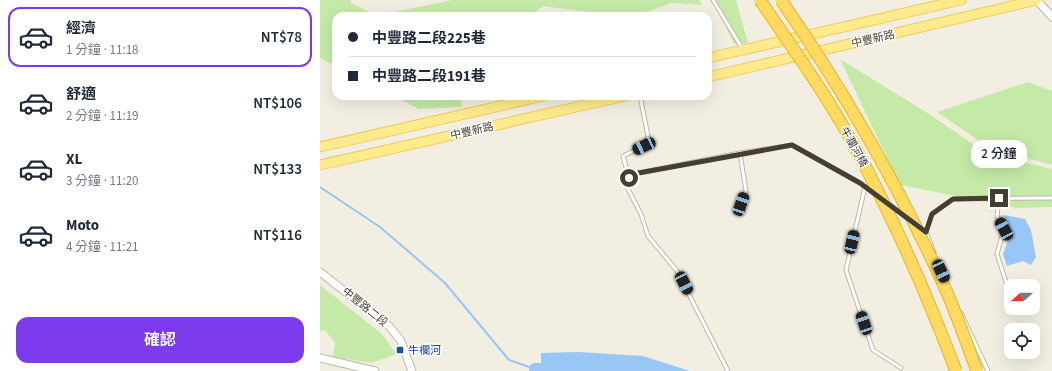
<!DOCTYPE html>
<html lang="zh-TW">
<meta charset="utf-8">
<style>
body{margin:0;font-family:"Source Sans 3","Noto Sans TC",sans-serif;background:#f6f6f7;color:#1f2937;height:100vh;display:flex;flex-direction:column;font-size:15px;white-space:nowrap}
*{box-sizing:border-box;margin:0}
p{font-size:13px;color:#747a83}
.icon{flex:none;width:22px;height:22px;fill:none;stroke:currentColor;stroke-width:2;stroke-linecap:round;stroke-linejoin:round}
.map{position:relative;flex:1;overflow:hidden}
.drawer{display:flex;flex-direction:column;background:#fff;width:320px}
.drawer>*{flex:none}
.top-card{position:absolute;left:12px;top:12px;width:380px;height:88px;border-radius:12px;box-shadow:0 4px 16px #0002;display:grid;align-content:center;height:88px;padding:0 16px;background:#fff}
.needle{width:26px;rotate:250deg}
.buttons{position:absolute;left:684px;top:279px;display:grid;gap:8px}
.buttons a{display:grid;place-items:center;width:36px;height:36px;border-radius:8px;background:#fff;box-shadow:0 4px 16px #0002;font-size:20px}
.end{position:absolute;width:18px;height:18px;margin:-9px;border:5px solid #443f32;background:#fff;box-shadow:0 0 0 2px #fff}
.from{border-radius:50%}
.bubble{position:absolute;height:28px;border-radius:12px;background:#fff;box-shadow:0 4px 16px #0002;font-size:13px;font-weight:600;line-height:28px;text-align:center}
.car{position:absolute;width:12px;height:24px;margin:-12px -6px;border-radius:5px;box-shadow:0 0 3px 1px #0007;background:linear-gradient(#222 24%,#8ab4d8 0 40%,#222 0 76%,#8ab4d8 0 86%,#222 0)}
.top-card b{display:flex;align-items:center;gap:14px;height:38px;font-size:15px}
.top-card b+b{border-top:1px solid #e0e1e3}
.top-card i{width:10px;height:10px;background:#1f2937}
ul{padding:7px 0 0;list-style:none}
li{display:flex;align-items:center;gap:12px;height:60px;margin:0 8px 6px;padding:0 8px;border:2px solid transparent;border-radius:12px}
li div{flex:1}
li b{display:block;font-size:15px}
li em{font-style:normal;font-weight:600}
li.selected{border-color:#7c3aed}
li>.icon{width:36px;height:36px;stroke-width:1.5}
.cta{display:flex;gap:8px;margin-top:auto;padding:8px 16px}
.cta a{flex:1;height:46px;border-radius:12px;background:#7c3aed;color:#fff;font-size:16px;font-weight:600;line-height:46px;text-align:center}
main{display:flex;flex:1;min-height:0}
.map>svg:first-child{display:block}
.green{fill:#c5eaa7}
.water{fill:#98c6f5}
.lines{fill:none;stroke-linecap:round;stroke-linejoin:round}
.stream{stroke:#98c6f5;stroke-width:2}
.river{stroke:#98c6f5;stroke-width:12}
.service-casing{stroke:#beb8a4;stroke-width:5}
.tertiary-casing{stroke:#beb8a4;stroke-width:9}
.primary-casing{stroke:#ebcd57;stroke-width:11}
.service{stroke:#fff;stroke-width:3}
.tertiary{stroke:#fff;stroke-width:7}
.primary{stroke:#ffea8e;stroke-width:9}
.motorway-bridge-casing{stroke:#e8b426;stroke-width:13;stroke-linecap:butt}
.motorway-bridge{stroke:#ffda60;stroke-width:11}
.route{stroke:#443f32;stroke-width:5}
.transit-dot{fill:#1a4fb4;stroke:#fff;stroke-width:1.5}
.labels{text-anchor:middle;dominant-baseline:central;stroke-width:3;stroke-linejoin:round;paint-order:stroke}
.street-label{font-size:11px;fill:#443f32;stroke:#fff}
.transit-label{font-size:11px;fill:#164399;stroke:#fff;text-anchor:start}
</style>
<main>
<section class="drawer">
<ul>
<li class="selected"><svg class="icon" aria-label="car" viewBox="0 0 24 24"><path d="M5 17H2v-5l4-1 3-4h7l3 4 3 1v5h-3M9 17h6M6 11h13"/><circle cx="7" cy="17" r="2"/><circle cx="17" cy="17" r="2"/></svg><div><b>經濟</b><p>1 分鐘 · 11:18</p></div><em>NT$78</em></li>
<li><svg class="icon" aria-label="car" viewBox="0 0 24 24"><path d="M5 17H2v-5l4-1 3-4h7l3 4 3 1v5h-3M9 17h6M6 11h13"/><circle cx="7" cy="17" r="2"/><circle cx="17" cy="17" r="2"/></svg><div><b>舒適</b><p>2 分鐘 · 11:19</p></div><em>NT$106</em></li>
<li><svg class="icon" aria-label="car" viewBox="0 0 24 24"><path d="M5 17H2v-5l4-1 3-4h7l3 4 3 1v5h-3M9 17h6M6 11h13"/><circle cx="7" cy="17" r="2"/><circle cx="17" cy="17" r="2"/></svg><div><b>XL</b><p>3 分鐘 · 11:20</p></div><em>NT$133</em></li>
<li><svg class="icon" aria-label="car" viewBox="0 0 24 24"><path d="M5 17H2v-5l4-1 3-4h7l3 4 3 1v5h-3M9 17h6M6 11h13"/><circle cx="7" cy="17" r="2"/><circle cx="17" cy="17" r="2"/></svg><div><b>Moto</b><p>4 分鐘 · 11:21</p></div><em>NT$116</em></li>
</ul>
<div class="cta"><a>確認</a></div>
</section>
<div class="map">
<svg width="732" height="371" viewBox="0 0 732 371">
<rect width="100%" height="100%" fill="#f2efe2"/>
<!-- green -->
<g class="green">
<polygon points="0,0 31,0 31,3 51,13 75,12 132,0 379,0 382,5 352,3 314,16 298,16 223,6 210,16 16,16 16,66 0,58"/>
<polygon points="393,0 416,0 428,43 414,44"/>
<polygon points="520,59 609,114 666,153 732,169 732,207 697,208 580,185"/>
<polygon points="708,82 732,91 732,165 668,147 617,112"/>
<polygon points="74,96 141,96 142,107 99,109"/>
<polygon points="0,285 62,334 76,354 52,363 13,357 15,343 5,330 0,331"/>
</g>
<!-- water -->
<g class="water">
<polygon points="684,215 705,219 711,230 716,257 711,265 703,261 687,266 683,254 690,235"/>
<polygon points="258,352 323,356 370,371 221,371 221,353"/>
</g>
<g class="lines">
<!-- stream -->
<polyline class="stream" points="0,187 60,227 125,283 189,360 215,369"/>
<!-- river -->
<polyline class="river" points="215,369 236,369"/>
<defs>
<g id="service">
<polyline points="393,0 422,48"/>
<polyline points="309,178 303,156 324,146 328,136 320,96"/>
<polyline points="545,187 526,270 553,350 581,368"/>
<polyline points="679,198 677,216 684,229 677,254 687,285"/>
<polyline points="569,204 587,218"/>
<polyline points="421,205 426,191 420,153 472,145 540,183 555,194"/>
<polyline points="614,253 606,232 612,214 633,199 732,198"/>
<polyline points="641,313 668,371"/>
<polyline points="408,371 357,271 328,236 321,214 309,191 307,183 313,174 420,153"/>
</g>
<g id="tertiary">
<polyline points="717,0 732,17"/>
<polyline points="0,272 69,326 81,341 92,371"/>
<polyline points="0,358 55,371"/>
</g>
<g id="primary">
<polyline points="388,58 641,0"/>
<polyline points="388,77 717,0"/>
<polyline points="0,147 223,96"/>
<polyline points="0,165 305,96"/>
</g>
</defs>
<!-- service casing -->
<use href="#service" class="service-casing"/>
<!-- tertiary casing -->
<use href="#tertiary" class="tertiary-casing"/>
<!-- primary casing -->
<use href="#primary" class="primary-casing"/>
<!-- service -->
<use href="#service" class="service"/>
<!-- tertiary -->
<use href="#tertiary" class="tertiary"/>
<!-- primary -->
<use href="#primary" class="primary"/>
<defs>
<g id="motorway-bridge">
<path d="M440,0C471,46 504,91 531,140C572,214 606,292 636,371"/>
<path d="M461,0C526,94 583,193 629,297C639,321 648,347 657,371"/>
</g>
</defs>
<!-- motorway-bridge casing -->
<use href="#motorway-bridge" class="motorway-bridge-casing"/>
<!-- motorway-bridge -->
<use href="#motorway-bridge" class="motorway-bridge"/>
</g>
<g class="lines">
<!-- route -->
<polyline class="route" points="309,178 313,174 472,145 540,183 606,232 612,214 633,199 679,198"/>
</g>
<!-- markers -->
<rect class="transit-dot" x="76" y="346" width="8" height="8" rx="2"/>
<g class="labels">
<!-- street labels -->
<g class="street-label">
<text transform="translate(553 39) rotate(-13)">中豐新路</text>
<text transform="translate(152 131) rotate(-13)">中豐新路</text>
<text transform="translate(534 147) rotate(61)">牛瀾河橋</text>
<text transform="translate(45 307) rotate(39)">中豐路二段</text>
</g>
<!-- transit labels -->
<g class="transit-label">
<text x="88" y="350">牛欄河</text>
</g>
</g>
</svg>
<div class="buttons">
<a><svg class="needle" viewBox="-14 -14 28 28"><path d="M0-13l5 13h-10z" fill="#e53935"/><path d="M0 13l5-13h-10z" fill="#747a83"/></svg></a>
<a><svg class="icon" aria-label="locate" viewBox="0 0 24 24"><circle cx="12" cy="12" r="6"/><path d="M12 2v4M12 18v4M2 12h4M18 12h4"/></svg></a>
</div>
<i class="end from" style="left:309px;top:178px"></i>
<i class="end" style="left:679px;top:198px"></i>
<div class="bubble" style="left:651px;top:140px;width:56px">2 分鐘</div>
<i class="car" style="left:324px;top:146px;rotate:245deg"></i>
<i class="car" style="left:421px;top:204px;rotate:19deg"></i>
<i class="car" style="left:684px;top:229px;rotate:332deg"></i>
<i class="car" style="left:532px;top:242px;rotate:13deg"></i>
<i class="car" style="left:621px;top:271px;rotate:155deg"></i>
<i class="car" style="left:364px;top:283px;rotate:153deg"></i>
<i class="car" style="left:544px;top:323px;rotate:341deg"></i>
<div class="top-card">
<b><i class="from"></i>中豐路二段225巷</b>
<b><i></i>中豐路二段191巷</b>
</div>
</div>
</main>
